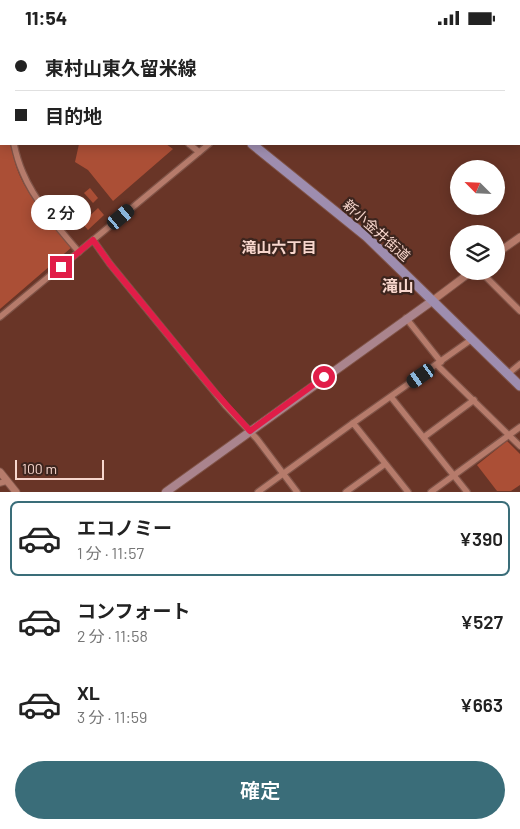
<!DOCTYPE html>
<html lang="ja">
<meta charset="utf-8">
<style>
body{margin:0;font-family:Barlow,"Noto Sans JP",sans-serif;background:#f2f2f2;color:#222;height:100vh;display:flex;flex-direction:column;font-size:19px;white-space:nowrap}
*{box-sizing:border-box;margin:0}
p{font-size:16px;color:#767676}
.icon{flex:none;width:28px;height:28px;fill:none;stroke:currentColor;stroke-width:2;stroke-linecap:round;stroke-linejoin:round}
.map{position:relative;height:457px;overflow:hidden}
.sheet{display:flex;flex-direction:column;background:#fff;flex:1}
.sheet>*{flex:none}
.guide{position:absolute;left:0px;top:0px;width:520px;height:110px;box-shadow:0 2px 12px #0003;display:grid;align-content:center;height:110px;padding:0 15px;background:#fff}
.needle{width:32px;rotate:294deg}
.tools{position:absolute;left:450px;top:125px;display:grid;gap:10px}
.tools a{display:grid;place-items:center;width:55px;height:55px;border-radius:50%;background:#fff;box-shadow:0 2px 12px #0003;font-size:25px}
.scale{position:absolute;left:15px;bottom:12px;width:89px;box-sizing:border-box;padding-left:5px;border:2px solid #f7d6cd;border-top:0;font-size:14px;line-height:18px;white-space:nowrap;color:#f7d6cd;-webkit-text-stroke:4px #3d251e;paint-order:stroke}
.end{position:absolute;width:22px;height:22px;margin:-11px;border:6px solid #e11d48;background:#fff;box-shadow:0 0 0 2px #fff}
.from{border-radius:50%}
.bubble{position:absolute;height:35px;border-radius:18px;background:#fff;box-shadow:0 2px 12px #0003;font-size:16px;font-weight:600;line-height:35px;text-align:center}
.car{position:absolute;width:15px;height:30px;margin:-15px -8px;border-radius:6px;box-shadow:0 0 4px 1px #0007;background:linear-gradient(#222 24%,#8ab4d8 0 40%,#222 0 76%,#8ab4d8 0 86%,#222 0)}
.guide b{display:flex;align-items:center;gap:18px;height:48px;font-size:19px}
.guide b+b{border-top:1px solid #e0e0e0}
.guide i{width:12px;height:12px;background:#222}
ul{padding:9px 0 0;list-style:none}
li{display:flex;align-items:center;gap:15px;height:75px;margin:0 10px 8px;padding:0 5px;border:2px solid transparent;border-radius:8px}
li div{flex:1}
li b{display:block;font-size:19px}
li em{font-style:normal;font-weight:600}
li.active{border-color:#3a6d79}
li>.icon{width:45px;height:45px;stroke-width:1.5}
.button{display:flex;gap:10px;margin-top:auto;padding:10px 15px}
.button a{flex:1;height:58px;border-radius:30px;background:#3a6d79;color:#fff;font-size:20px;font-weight:600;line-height:58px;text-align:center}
.status{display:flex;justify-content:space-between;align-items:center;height:35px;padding:0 25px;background:#fff;direction:ltr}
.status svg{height:14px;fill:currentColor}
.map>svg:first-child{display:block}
.green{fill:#ab4f36}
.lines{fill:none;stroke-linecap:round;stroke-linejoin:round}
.minor-casing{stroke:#7f5347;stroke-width:8}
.tertiary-casing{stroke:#7f5347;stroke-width:9}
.secondary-casing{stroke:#7f5347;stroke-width:10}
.primary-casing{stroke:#7f5347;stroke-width:11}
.minor{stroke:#b67b6b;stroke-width:5.5}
.tertiary{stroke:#b67b6b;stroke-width:7}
.secondary{stroke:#aa848d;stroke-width:8}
.primary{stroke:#9e8daf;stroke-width:9}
.route{stroke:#e11d48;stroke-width:6}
.labels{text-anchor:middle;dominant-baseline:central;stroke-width:4.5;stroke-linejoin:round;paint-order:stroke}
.street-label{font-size:14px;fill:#f7d6cd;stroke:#3d251e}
.neighbourhood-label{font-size:15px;font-weight:bold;fill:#f7d6cd;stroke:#3d251e}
.quarter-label{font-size:16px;font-weight:bold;fill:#f7d6cd;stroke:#3d251e}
</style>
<div class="status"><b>11:54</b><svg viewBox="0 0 49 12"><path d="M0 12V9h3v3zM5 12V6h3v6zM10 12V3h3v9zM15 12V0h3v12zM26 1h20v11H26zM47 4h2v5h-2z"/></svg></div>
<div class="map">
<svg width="520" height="457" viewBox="0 0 520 457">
<rect width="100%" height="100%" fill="#693527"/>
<!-- green -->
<g class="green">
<polygon points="0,0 40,0 1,1 0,51"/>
<path d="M0,68L1,109H10C13,119 15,130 19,139C30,165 54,191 72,212L0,274Z"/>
<polygon points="79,109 166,109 173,114 113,166 88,135 75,127"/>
<polygon points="90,153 98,163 93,168 84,158"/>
<polygon points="98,173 104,180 88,195 82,188"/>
<polygon points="507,406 520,419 520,450 511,456 497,456 477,430"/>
</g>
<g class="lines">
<defs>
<g id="minor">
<polyline points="53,0 54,1"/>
<polyline points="183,0 185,1"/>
<polyline points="319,0 320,1"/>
<polyline points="44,1 46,0"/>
<polyline points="199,1 201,0"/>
<polyline points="270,1 272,0"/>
<polyline points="342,1 343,0"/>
<path d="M14,109C16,119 19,129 23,138C34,165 60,195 79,217"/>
<polyline points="189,109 199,117"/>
<polyline points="93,205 110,229 225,370 257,404 297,457"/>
<polyline points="480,236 520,276"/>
<polyline points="0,282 209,109"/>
<polyline points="406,283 441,327"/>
<polyline points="437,330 520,411"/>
<polyline points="508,339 520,329"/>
<polyline points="391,362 467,457"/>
<polyline points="353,388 472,304"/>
<polyline points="424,402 474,365"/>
<polyline points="0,448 7,446"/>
<polyline points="258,457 353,388 408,457"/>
<polyline points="346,457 385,429"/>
<polyline points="431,457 520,392"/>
</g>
<g id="tertiary">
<polyline points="496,219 520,202"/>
<polyline points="432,266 472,236"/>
<polyline points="0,437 16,457"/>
</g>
<polyline id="secondary" points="166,457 432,266"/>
<g id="primary">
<polyline points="116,0 117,1"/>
<polyline points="252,109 367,202 520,351"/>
</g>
</defs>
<!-- minor casing -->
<use href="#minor" class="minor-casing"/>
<!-- tertiary casing -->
<use href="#tertiary" class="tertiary-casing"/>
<!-- secondary casing -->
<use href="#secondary" class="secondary-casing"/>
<!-- primary casing -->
<use href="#primary" class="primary-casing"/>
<!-- minor -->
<use href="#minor" class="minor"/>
<!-- tertiary -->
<use href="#tertiary" class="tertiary"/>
<!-- secondary -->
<use href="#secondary" class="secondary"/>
<!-- primary -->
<use href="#primary" class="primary"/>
</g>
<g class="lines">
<!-- route -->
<polyline class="route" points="61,232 93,205 110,229 214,356 250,396 324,342"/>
</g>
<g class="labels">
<!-- street labels -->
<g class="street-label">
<text transform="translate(377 195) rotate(42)">新小金井街道</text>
</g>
<!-- neighbourhood labels -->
<g class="neighbourhood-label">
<text x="279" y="212">滝山六丁目</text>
</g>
<!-- quarter labels -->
<g class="quarter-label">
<text x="398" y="250">滝山</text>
</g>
</g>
</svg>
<div class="tools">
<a><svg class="needle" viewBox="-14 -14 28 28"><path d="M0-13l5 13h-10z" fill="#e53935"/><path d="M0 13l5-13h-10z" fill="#767676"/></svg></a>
<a><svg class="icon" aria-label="layers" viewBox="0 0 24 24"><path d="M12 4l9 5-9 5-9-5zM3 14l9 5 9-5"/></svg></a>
</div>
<div class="scale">100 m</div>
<i class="end from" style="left:324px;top:342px"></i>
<i class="end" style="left:61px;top:232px"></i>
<div class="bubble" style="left:31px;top:160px;width:60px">2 分</div>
<i class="car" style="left:121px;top:182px;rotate:50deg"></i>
<i class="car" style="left:421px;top:341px;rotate:235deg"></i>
<div class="guide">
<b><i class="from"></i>東村山東久留米線</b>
<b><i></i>目的地</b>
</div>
</div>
<section class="sheet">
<ul>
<li class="active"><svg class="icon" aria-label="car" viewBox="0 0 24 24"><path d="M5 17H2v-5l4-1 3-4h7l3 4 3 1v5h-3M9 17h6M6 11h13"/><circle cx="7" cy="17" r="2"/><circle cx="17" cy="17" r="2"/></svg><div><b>エコノミー</b><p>1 分 · 11:57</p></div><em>¥390</em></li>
<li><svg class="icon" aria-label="car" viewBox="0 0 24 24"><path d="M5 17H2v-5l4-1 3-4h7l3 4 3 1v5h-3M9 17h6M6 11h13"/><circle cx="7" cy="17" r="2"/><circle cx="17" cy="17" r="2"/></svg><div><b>コンフォート</b><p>2 分 · 11:58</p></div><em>¥527</em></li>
<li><svg class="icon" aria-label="car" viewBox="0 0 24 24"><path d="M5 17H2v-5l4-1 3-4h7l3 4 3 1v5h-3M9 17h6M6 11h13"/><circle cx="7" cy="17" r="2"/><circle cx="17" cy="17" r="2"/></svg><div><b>XL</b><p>3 分 · 11:59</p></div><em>¥663</em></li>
</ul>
<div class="button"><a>確定</a></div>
</section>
